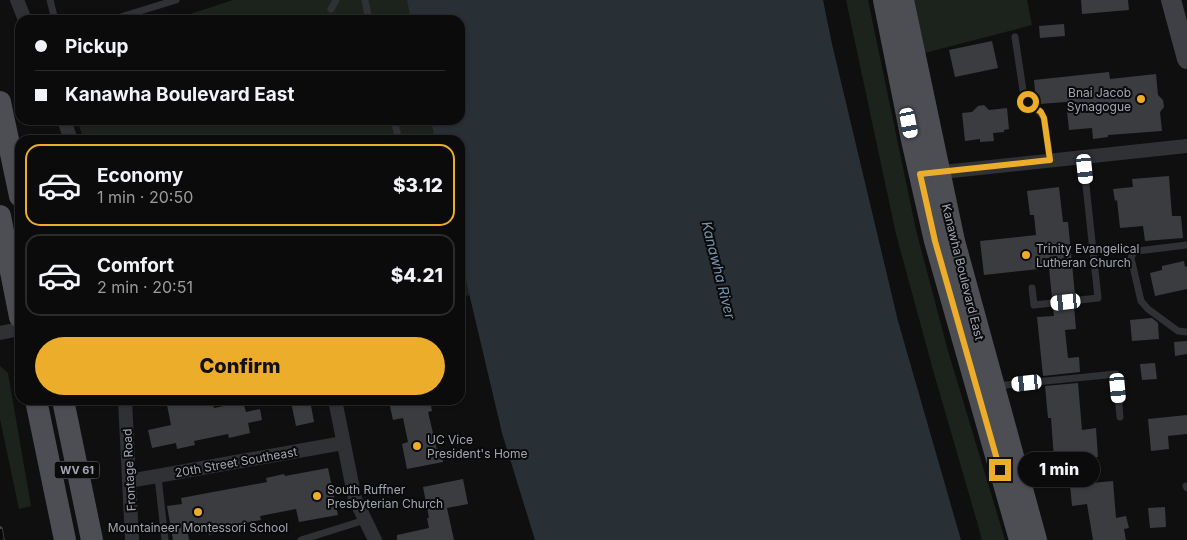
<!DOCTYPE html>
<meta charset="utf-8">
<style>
body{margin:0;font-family:Inter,sans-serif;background:#141415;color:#f1f3f6;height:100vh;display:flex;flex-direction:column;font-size:19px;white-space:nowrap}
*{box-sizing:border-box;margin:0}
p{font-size:16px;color:#9a9b9d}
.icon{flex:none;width:28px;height:28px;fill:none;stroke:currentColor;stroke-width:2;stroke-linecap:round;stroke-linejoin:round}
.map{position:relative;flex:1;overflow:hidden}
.drawer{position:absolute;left:15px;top:135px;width:450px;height:270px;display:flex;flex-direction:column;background:#0b0b0c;border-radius:15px;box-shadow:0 1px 4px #0004,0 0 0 1px #2b2b2d}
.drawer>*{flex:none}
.banner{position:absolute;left:15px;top:15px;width:450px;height:110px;border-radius:15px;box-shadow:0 1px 4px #0004,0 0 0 1px #2b2b2d;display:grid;align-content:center;height:110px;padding:0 20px;background:#0b0b0c}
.end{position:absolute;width:22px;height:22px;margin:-11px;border:6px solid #ecad2b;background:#111;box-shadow:0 0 0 2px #111}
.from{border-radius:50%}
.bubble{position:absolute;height:35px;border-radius:18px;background:#0b0b0c;box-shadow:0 1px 4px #0004,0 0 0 1px #2b2b2d;font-size:16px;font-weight:800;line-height:35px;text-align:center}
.car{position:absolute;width:15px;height:30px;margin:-15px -8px;border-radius:6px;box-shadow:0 0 4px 1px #0007;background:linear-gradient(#fff 24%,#345 0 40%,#fff 0 76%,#345 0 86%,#fff 0)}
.banner b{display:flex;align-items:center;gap:18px;height:48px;font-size:19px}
.banner b+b{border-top:1px solid #2b2b2d}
.banner i{width:12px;height:12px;background:#f1f3f6}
ul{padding:9px 0 0;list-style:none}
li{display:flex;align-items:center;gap:15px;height:82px;margin:0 10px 8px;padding:0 10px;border:2px solid #2b2b2d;border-radius:15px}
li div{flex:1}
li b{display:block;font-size:19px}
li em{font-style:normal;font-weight:800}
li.active{border-color:#ecad2b}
li>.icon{width:45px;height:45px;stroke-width:1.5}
.action{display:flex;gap:10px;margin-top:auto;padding:10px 20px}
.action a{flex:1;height:58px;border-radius:30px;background:#ecad2b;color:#111;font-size:20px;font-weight:800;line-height:58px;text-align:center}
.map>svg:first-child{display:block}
.green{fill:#1c231c}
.water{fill:#282f35}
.building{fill:#3b3c40}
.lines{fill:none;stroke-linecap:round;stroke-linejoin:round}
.lane{stroke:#303135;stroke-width:7}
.street{stroke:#303135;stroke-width:14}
.secondary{stroke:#3e4045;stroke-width:20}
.primary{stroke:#4c4e54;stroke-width:22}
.rail-casing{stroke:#47494e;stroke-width:5.5}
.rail{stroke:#0a0a0b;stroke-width:4;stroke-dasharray:11;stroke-linecap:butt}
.route{stroke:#ecad2b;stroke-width:6}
.poi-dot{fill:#ecad2b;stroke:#0a0a0b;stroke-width:2}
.labels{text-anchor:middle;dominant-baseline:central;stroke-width:4;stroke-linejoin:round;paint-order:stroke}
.shield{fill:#0a0a0b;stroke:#73767f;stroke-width:1}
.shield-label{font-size:11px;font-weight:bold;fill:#a0a5b1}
.poi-label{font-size:12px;fill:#a0a5b1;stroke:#0a0a0b;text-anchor:start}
.street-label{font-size:12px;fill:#a0a5b1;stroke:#0a0a0b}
.water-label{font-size:14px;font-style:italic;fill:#7793ac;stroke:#0a0a0b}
</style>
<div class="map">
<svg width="1187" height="540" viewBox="0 0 1187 540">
<rect width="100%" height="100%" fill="#0f0f10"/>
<!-- green -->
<g class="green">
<polygon points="233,0 408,0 412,20 172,20"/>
<polygon points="846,0 868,0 916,230 948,351 1005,540 982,540 978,525 933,370 896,234"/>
<polygon points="902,0 1027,0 1032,25 913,56"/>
<polygon points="77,120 433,120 437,140 84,140"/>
<polygon points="460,249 470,295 460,298"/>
<polygon points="0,366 8,373 31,506 19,509 0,419"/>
</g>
<!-- water -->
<polygon class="water" points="407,0 823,0 832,44 898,321 961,540 535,540 502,433 460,255 460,140 435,140 431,120 460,120 460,20 411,20"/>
<!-- building -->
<g class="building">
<polygon points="1081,0 1128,0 1129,10 1082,14"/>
<polygon points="1064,24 1065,36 1040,38 1039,26"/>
<polygon points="992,41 998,68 955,77 949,50"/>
<polygon points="1109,72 1110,79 1156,74 1158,95 1163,100 1164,107 1160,112 1162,131 1108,135 1108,137 1093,139 1092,128 1069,130 1066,102 1039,104 1036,102 1034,80"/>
<polygon points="984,105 989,110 1007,108 1009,129 1004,130 1004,132 993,133 994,141 980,142 980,139 965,141 962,113 972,112 978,106"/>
<polygon points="1169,176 1172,216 1181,216 1183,238 1145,241 1143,226 1120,228 1117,200 1115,201 1113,189 1133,187 1132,179"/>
<polygon points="1059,187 1063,222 1068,222 1075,295 1052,298 1049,268 984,275 980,241 1036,235 1034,215 1030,215 1027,191"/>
<polygon points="1184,261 1185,267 1187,266 1187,289 1155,296 1150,273 1162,270 1162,266"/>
<polygon points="1074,306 1076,329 1065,330 1068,358 1079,357 1080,372 1043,376 1037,317 1054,316 1053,308"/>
<polygon points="1152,318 1158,323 1159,339 1132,341 1130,320"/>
<polygon points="1187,341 1187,354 1175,356 1174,342"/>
<polygon points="1155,363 1157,379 1142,380 1140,364"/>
<polygon points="1078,383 1082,430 1096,428 1098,457 1054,460 1051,418 1048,418 1045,386"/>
<polygon points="166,400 212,400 214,408 243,402 246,412 260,409 262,420 248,423 250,433 229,438 228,434 194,441 195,445 177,449 176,443 152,448 148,430 171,425"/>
<polygon points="300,400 310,400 314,422 296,426 291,402"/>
<polygon points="399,400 430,400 432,411 428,412 437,450 441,449 443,462 407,469 402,444 408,442 403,418 393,420 389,402"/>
<polygon points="1187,415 1187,434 1168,436 1169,449 1151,451 1148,419"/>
<polygon points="328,468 338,515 299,522 296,509 260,516 261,520 218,528 219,532 209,535 208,530 188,534 189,540 173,540 167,506 182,504 181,498 267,482 266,478 284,474 285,476"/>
<polygon points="463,479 468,504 447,508 454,540 397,540 397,535 429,528 427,518 429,518 423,487"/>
<polygon points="1113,481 1116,518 1126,516 1129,528 1124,529 1126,540 1093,540 1087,504 1072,506 1070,485"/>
<polygon points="1165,507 1166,527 1150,528 1148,508"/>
</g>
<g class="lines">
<!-- lane -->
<g class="lane">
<polyline points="50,0 55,20"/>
<polyline points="365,0 369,20"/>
<polyline points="331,9 336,0"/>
<polyline points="111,20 176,0"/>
<path d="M1015,37L1024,97C1030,105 1039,109 1044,118L1050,160"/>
<polyline points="394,120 399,140"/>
<polyline points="1187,245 1137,251 1133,253 1131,258 1141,301 1148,309 1178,331 1187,332"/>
<polyline points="1032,288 1034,305 1098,298 1083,157"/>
<polyline points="996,386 1116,374 1120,417"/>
<polyline points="158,477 165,540"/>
<polyline points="1186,486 1187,488"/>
<polyline points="301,540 365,520"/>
</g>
<!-- street -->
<g class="street">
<polyline points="17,0 25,20"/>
<polyline points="64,120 71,140"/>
<polyline points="933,173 1187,146"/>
<polyline points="0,333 20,329"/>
<polyline points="125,400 132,540"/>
<polyline points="335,400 355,499 375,540"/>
<polyline points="129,481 343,443"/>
</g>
<!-- secondary -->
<polyline class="secondary" points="1171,0 1187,59"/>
<!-- primary -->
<g class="primary">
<polyline points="884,0 912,140 935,241 1020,540"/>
<polyline points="903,0 954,241 1036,540"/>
<polyline points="0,102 20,196"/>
<polyline points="0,216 20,317"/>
<polyline points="36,400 65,540"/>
<polyline points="63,400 92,540"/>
</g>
<defs>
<polyline id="rail" points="0,529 2,540"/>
</defs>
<!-- rail casing -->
<use href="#rail" class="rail-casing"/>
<!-- rail -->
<use href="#rail" class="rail"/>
</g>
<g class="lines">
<!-- route -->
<polyline class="route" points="1000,470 935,241 920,174 1050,160 1044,118 1041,112 1028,102"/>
</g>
<!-- markers -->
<g class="poi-dot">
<circle cx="1141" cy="99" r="5"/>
<circle cx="1026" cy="255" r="5"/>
<circle cx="417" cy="446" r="5"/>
<circle cx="317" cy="496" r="5"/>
<circle cx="198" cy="512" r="5"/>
</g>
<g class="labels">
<!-- shield labels -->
<rect class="shield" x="54.5" y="461.5" width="45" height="17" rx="4"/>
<g class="shield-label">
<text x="77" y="470">WV 61</text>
</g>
<!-- poi labels -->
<g class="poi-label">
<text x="1131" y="92" text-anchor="end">Bnai Jacob<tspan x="1131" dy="14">Synagogue</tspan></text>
<text x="1036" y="248">Trinity Evangelical<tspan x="1036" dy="14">Lutheran Church</tspan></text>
<text x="427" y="439">UC Vice<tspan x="427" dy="14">President's Home</tspan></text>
<text x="327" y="489">South Ruffner<tspan x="327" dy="14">Presbyterian Church</tspan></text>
<text x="198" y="527" text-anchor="middle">Mountaineer Montessori School</text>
</g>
<!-- street labels -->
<g class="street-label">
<text transform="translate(963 272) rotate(76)">Kanawha Boulevard East</text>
<text transform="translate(236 462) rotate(-10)">20th Street Southeast</text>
<text transform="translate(129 470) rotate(-93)">Frontage Road</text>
</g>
<!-- water labels -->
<g class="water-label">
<text transform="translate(719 270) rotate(76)">Kanawha River</text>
</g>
</g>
</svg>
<i class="end from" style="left:1028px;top:102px"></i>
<i class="end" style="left:1000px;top:470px"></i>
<div class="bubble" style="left:1018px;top:452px;width:82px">1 min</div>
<i class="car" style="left:909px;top:123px;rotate:169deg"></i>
<i class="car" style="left:1085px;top:169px;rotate:174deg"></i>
<i class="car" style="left:1066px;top:302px;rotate:264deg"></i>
<i class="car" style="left:1027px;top:383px;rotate:264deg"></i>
<i class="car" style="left:1118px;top:388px;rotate:175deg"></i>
<div class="banner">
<b><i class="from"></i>Pickup</b>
<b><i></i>Kanawha Boulevard East</b>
</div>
<section class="drawer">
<ul>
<li class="active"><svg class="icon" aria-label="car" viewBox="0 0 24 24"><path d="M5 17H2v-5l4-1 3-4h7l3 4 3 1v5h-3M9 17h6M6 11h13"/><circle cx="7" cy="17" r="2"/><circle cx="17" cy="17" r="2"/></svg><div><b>Economy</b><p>1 min · 20:50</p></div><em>$3.12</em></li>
<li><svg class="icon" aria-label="car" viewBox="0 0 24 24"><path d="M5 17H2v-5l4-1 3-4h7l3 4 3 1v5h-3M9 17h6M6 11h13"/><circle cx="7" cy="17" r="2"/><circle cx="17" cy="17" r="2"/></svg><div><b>Comfort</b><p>2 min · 20:51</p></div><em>$4.21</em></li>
</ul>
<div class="action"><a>Confirm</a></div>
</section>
</div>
